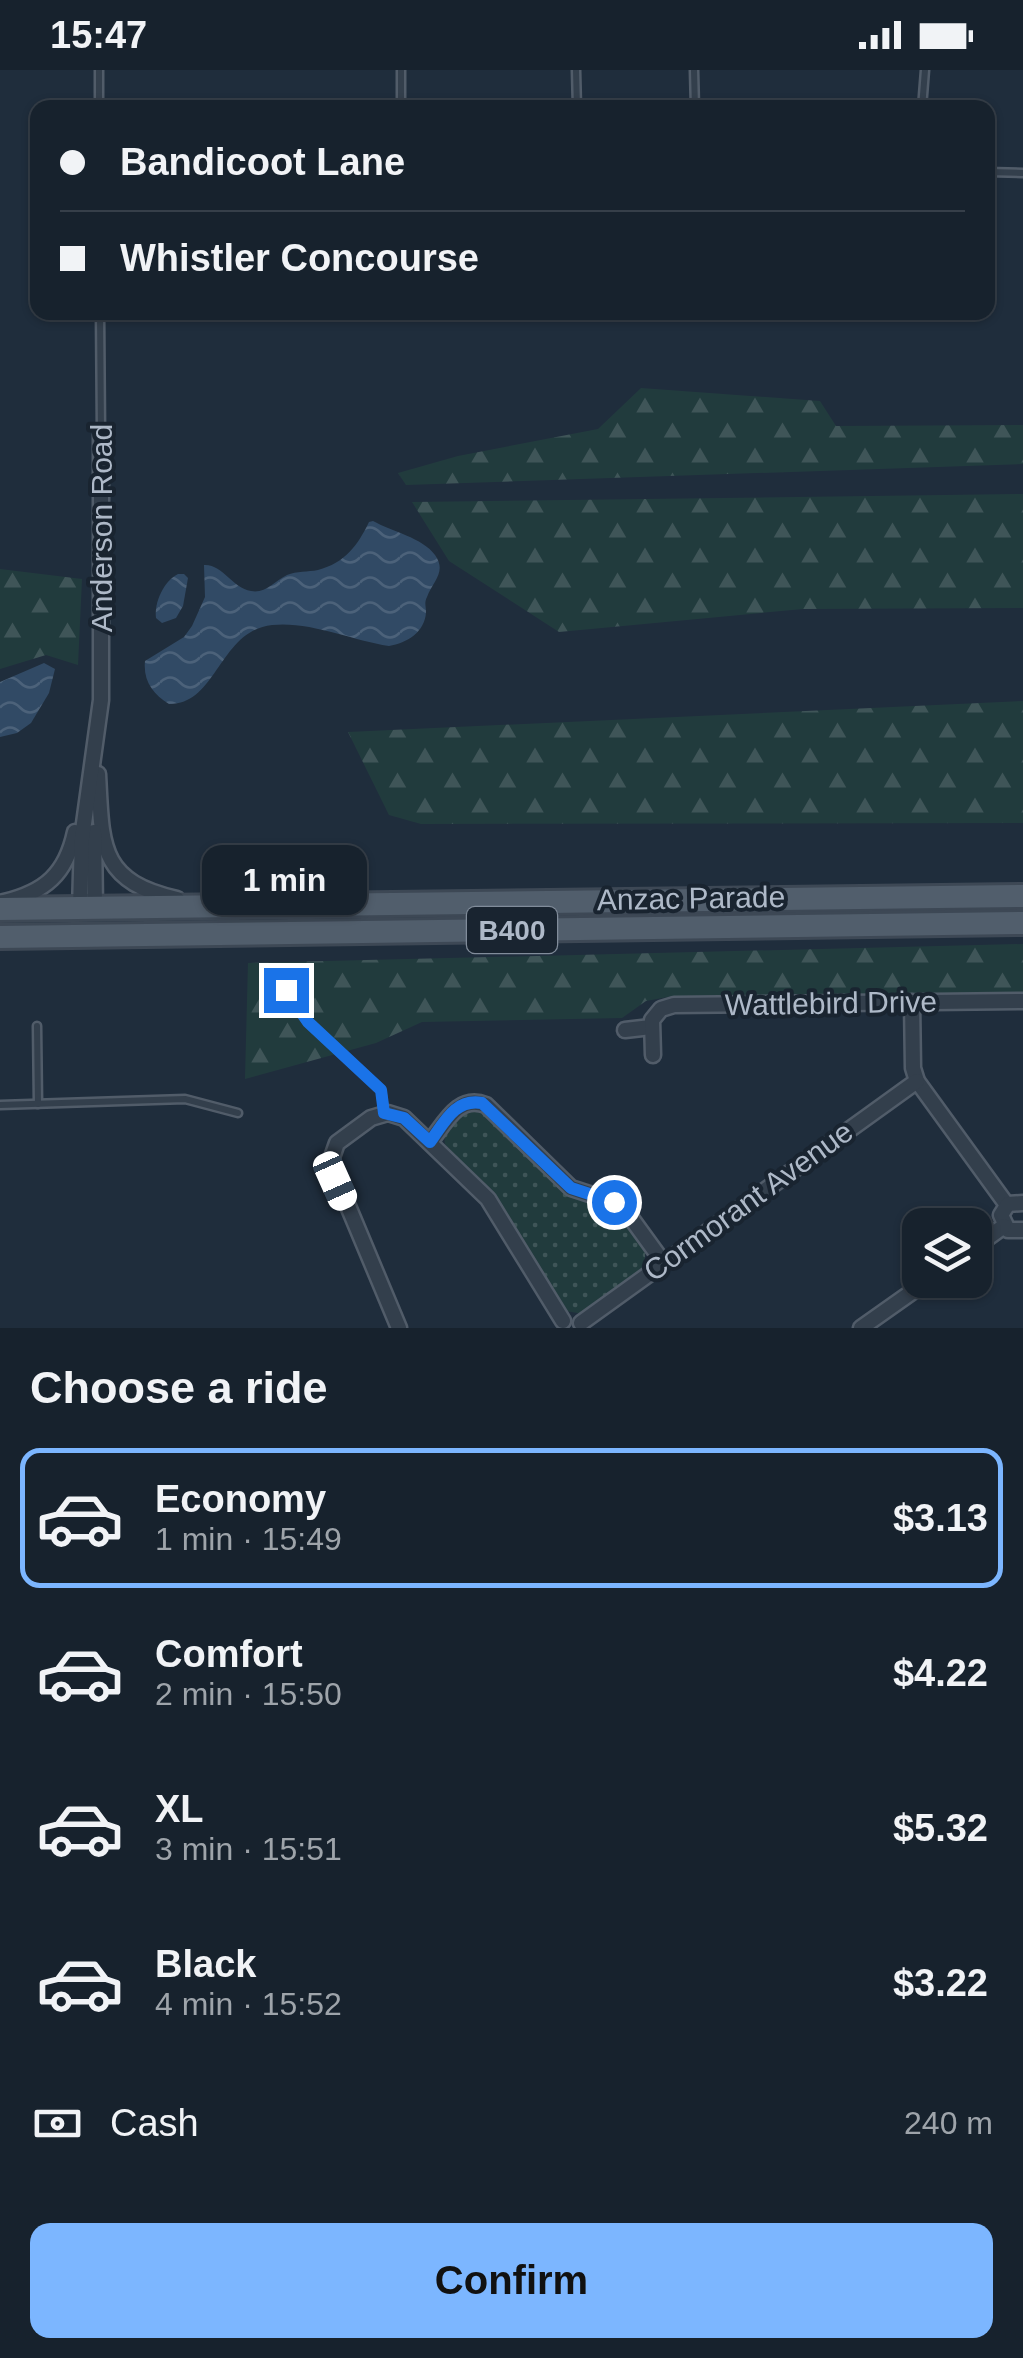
<!DOCTYPE html>
<meta charset="utf-8">
<style>
body{margin:0;font-family:Arial,sans-serif;background:#202a35;color:#f1f3f6;height:100vh;display:flex;flex-direction:column;font-size:38px;white-space:nowrap}
*{box-sizing:border-box;margin:0}
p{font-size:32px;color:#9ea4aa}
.icon{flex:none;width:55px;height:55px;fill:none;stroke:currentColor;stroke-width:2;stroke-linecap:round;stroke-linejoin:round}
.map{position:relative;height:1258px;overflow:hidden}
.side{display:flex;flex-direction:column;background:#17222d;flex:1}
.side>*{flex:none}
.hud{position:absolute;left:30px;top:30px;width:965px;height:220px;border-radius:20px;box-shadow:0 2px 8px #0004,0 0 0 2px #363f49;display:grid;align-content:center;height:220px;padding:0 30px;background:#17222d}
.buttons{position:absolute;left:902px;top:1138px;display:grid;gap:20px}
.buttons a{display:grid;place-items:center;width:90px;height:90px;border-radius:20px;background:#17222d;box-shadow:0 2px 8px #0004,0 0 0 2px #363f49;font-size:50px}
.end{position:absolute;width:45px;height:45px;margin:-22px;border:12px solid #1a73e8;background:#fff;box-shadow:0 0 0 5px #fff}
.from{border-radius:50%}
.bubble{position:absolute;height:70px;border-radius:20px;background:#17222d;box-shadow:0 2px 8px #0004,0 0 0 2px #363f49;font-size:32px;font-weight:600;line-height:70px;text-align:center}
.car{position:absolute;width:30px;height:60px;margin:-30px -15px;border-radius:12px;box-shadow:0 0 8px 2px #0007;background:linear-gradient(#fff 24%,#345 0 40%,#fff 0 76%,#345 0 86%,#fff 0)}
.hud b{display:flex;align-items:center;gap:35px;height:95px;font-size:38px}
.hud b+b{border-top:2px solid #363f49}
.hud i{width:25px;height:25px;background:#f1f3f6}
ul{padding:0;list-style:none}
li{display:flex;align-items:center;gap:30px;height:140px;margin:0 20px 15px;padding:0 10px;border:5px solid transparent;border-radius:20px}
li div{flex:1}
li b{display:block;font-size:38px}
li em{font-style:normal;font-weight:600}
li.on{border-color:#7cb6ff}
li>.icon{width:90px;height:90px;stroke-width:1.5}
h2{padding:0 30px;font-size:45px;line-height:120px}
.pay{display:flex;align-items:center;gap:25px;height:110px;padding:0 30px;font-size:38px}
.pay p{margin-inline-start:auto}
.primary-button{display:flex;gap:20px;margin-top:auto;padding:20px 30px}
.primary-button a{flex:1;height:115px;border-radius:20px;background:#7cb6ff;color:#111;font-size:40px;font-weight:600;line-height:115px;text-align:center}
.status{display:flex;justify-content:space-between;align-items:center;height:70px;padding:0 50px;background:#17222d;direction:ltr}
.status svg{height:28px;fill:currentColor}
.map>svg:first-child{display:block}
.green{fill:url(#green-dots)}
.forest{fill:url(#forest-firs)}
.water{fill:url(#water-waves)}
.lines{fill:none;stroke-linecap:round;stroke-linejoin:round}
.service-casing{stroke:#515c69;stroke-width:11}
.minor-casing{stroke:#515c69;stroke-width:19}
.primary-casing{stroke:#3d4855;stroke-width:28}
.service{stroke:#333f4c;stroke-width:6}
.minor{stroke:#333f4c;stroke-width:14}
.primary{stroke:#515e6c;stroke-width:22}
.route{stroke:#1a73e8;stroke-width:12}
.labels{text-anchor:middle;dominant-baseline:central;stroke-width:8;stroke-linejoin:round;paint-order:stroke}
.shield{fill:#192430;stroke:#818c9a;stroke-width:2.5}
.shield-label{font-size:28px;font-weight:bold;fill:#aeb9c8}
.street-label{font-size:30px;fill:#aeb9c8;stroke:#192430}
</style>
<div class="status"><b>15:47</b><svg viewBox="0 0 49 12"><path d="M0 12V9h3v3zM5 12V6h3v6zM10 12V3h3v9zM15 12V0h3v12zM26 1h20v11H26zM47 4h2v5h-2z"/></svg></div>
<div class="map">
<svg width="1023" height="1258" viewBox="0 0 1023 1258">
<defs>
<pattern id="green-dots" width="8" height="8" patternUnits="userSpaceOnUse" patternTransform="scale(2.5)"><rect width="8" height="8" fill="#213b3d"/><path d="M2 2h.1M6 6h.1" fill="none" stroke="#3f5558" stroke-width="1.8" stroke-linecap="round"/></pattern>
<pattern id="forest-firs" width="22" height="20" patternUnits="userSpaceOnUse" patternTransform="scale(2.5)"><rect width="22" height="20" fill="#213b3d"/><path d="M5 1l3.5 6h-7zM16 11l3.5 6h-7z" fill="#3f5558"/></pattern>
<pattern id="water-waves" width="16" height="10" patternUnits="userSpaceOnUse" patternTransform="scale(2.5)"><rect width="16" height="10" fill="#314a65"/><path d="M0 5q4-4 8 0t8 0" fill="none" stroke="#4c627a"/></pattern>
</defs>
<rect width="100%" height="100%" fill="#1f2d3c"/>
<!-- green -->
<path class="green" d="M469,1040H481L489,1046L559,1113L621,1144L645,1178V1200L583,1244L566,1241L506,1142L445,1074C442,1058 455,1045 469,1040Z"/>
<!-- forest -->
<g class="forest">
<polygon points="641,318 820,331 836,356 1023,355 1023,394 406,415 398,403 458,386 598,359"/>
<polygon points="1023,424 1023,538 803,539 559,562 449,491 412,432"/>
<polygon points="0,499 82,509 78,595 46,585 0,599"/>
<polygon points="1023,631 1023,753 421,754 389,745 348,662"/>
<polygon points="1023,874 1023,924 673,926 646,931 622,948 422,952 376,973 245,1009 248,893"/>
</g>
<!-- water -->
<g class="water">
<path d="M373,451C391,461 423,468 435,485C447,502 433,511 427,527C424,533 426,536 426,542C425,562 407,573 389,576C351,570 310,551 272,555C219,561 217,635 169,634C153,624 143,611 145,591L184,567L192,556L205,527L204,495C223,494 232,518 251,521C265,524 275,511 287,505C297,501 308,502 318,500C345,493 358,475 369,452Z"/>
<path d="M178,504H184L188,508L183,536L176,548L162,553L156,548C154,532 164,511 178,504Z"/>
<polygon points="44,593 55,599 49,623 31,653 17,663 0,667 0,612"/>
</g>
<g class="lines">
<defs>
<g id="service">
<polyline points="99,0 99,38"/>
<polyline points="576,0 577,38"/>
<polyline points="694,0 695,38"/>
<polyline points="401,38 401,0"/>
<polyline points="922,38 925,0"/>
<polyline points="988,102 1023,103"/>
<polyline points="100,242 101,363"/>
<polyline points="284,911 292,931 308,952 381,1020 384,1042"/>
<polyline points="37,956 38,1034"/>
<polyline points="0,1035 185,1029 238,1043"/>
</g>
<g id="minor">
<path d="M98,704C102,775 98,811 177,829"/>
<polyline points="94,762 95,838"/>
<path d="M4,832C45,822 66,804 75,762"/>
<polyline points="80,839 82,768 101,630 101,365"/>
<polyline points="912,932 913,998 917,1011 1007,1135"/>
<polyline points="625,960 651,957"/>
<polyline points="653,985 652,950 661,939 674,935 1023,931"/>
<path d="M430,1072C445,1053 458,1024 486,1035L571,1118L614,1132L626,1141L663,1192"/>
<polyline points="1023,1133 1008,1134 1001,1145 1008,1160 1023,1160"/>
<polyline points="975,1177 1004,1156"/>
<polyline points="581,1253 917,1011"/>
<polyline points="399,1258 330,1093 337,1073 371,1048 388,1043 404,1048 488,1129 563,1251"/>
<polyline points="861,1258 929,1210"/>
</g>
<g id="primary">
<polyline points="0,839 1023,826"/>
<polyline points="0,867 1023,853"/>
</g>
</defs>
<!-- service casing -->
<use href="#service" class="service-casing"/>
<!-- minor casing -->
<use href="#minor" class="minor-casing"/>
<!-- primary casing -->
<use href="#primary" class="primary-casing"/>
<!-- service -->
<use href="#service" class="service"/>
<!-- minor -->
<use href="#minor" class="minor"/>
<!-- primary -->
<use href="#primary" class="primary"/>
</g>
<g class="lines">
<!-- route -->
<path class="route" d="M286,920L308,952L381,1020L384,1043L404,1048L430,1072C444,1053 455,1028 482,1033L571,1118L614,1132"/>
</g>
<g class="labels">
<!-- shield labels -->
<rect class="shield" x="467" y="837" width="90" height="46" rx="8"/>
<g class="shield-label">
<text x="512" y="860">B400</text>
</g>
<!-- street labels -->
<g class="street-label">
<text transform="translate(101 458) rotate(-90)">Anderson Road</text>
<text transform="translate(691 828) rotate(-1)">Anzac Parade</text>
<text transform="translate(831 933) rotate(-1)">Wattlebird Drive</text>
<text transform="translate(748 1131) rotate(-36)">Cormorant Avenue</text>
</g>
</g>
</svg>
<div class="buttons">
<a><svg class="icon" aria-label="layers" viewBox="0 0 24 24"><path d="M12 4l9 5-9 5-9-5zM3 14l9 5 9-5"/></svg></a>
</div>
<i class="end from" style="left:614px;top:1132px"></i>
<i class="end" style="left:286px;top:920px"></i>
<div class="bubble" style="left:202px;top:775px;width:165px">1 min</div>
<i class="car" style="left:335px;top:1111px;rotate:156deg"></i>
<div class="hud">
<b><i class="from"></i>Bandicoot Lane</b>
<b><i></i>Whistler Concourse</b>
</div>
</div>
<section class="side">
<h2>Choose a ride</h2>
<ul>
<li class="on"><svg class="icon" aria-label="car" viewBox="0 0 24 24"><path d="M5 17H2v-5l4-1 3-4h7l3 4 3 1v5h-3M9 17h6M6 11h13"/><circle cx="7" cy="17" r="2"/><circle cx="17" cy="17" r="2"/></svg><div><b>Economy</b><p>1 min · 15:49</p></div><em>$3.13</em></li>
<li><svg class="icon" aria-label="car" viewBox="0 0 24 24"><path d="M5 17H2v-5l4-1 3-4h7l3 4 3 1v5h-3M9 17h6M6 11h13"/><circle cx="7" cy="17" r="2"/><circle cx="17" cy="17" r="2"/></svg><div><b>Comfort</b><p>2 min · 15:50</p></div><em>$4.22</em></li>
<li><svg class="icon" aria-label="car" viewBox="0 0 24 24"><path d="M5 17H2v-5l4-1 3-4h7l3 4 3 1v5h-3M9 17h6M6 11h13"/><circle cx="7" cy="17" r="2"/><circle cx="17" cy="17" r="2"/></svg><div><b>XL</b><p>3 min · 15:51</p></div><em>$5.32</em></li>
<li><svg class="icon" aria-label="car" viewBox="0 0 24 24"><path d="M5 17H2v-5l4-1 3-4h7l3 4 3 1v5h-3M9 17h6M6 11h13"/><circle cx="7" cy="17" r="2"/><circle cx="17" cy="17" r="2"/></svg><div><b>Black</b><p>4 min · 15:52</p></div><em>$3.22</em></li>
</ul>
<div class="pay"><svg class="icon" aria-label="cash" viewBox="0 0 24 24"><path d="M3 7h18v10H3z"/><circle cx="12" cy="12" r="2"/></svg>Cash<p>240 m</p></div>
<div class="primary-button"><a>Confirm</a></div>
</section>
